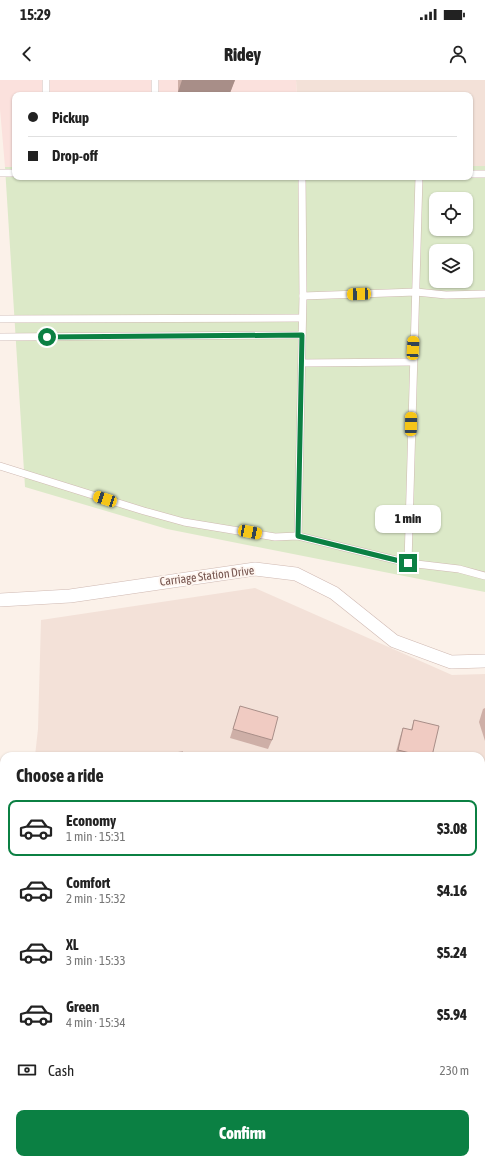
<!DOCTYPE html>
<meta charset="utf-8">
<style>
body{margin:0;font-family:"Asap Condensed",sans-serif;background:#f2f2f2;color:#222;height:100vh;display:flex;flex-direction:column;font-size:15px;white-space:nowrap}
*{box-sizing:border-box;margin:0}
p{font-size:13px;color:#767676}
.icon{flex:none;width:22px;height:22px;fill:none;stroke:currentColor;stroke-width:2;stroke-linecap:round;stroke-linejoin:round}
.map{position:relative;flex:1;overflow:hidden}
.drawer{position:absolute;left:0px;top:672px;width:485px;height:412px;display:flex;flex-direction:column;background:#fff;border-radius:12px 12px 0 0;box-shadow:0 1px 3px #0004}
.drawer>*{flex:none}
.banner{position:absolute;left:12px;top:12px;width:461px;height:88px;border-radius:8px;box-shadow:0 1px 3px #0004;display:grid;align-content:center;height:88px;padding:0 16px;background:#fff}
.fabs{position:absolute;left:429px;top:112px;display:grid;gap:8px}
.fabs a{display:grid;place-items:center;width:44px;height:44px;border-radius:8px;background:#fff;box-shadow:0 1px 3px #0004;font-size:20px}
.end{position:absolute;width:18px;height:18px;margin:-9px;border:5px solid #0b8043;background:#fff;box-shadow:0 0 0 2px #fff}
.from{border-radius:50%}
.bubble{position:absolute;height:28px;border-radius:8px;background:#fff;box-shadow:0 1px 3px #0004;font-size:13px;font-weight:800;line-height:28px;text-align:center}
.car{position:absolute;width:12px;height:24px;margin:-12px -6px;border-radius:5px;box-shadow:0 0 3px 1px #0007;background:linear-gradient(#f5c518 24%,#345 0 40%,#f5c518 0 76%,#345 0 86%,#f5c518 0)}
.banner b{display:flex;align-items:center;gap:14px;height:38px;font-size:15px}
.banner b+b{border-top:1px solid #e0e0e0}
.banner i{width:10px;height:10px;background:#222}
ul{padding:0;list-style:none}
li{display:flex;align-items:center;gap:12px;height:56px;margin:0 8px 6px;padding:0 8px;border:2px solid transparent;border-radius:8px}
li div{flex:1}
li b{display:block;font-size:15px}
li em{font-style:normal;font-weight:800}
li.current{border-color:#0b8043}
li>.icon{width:36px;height:36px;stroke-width:1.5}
h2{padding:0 16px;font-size:18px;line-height:48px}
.pay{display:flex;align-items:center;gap:10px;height:44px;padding:0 16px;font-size:15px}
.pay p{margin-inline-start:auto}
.cta{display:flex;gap:8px;margin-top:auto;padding:8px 16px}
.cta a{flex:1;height:46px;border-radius:8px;background:#0b8043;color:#fff;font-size:16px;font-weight:800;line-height:46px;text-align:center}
.status{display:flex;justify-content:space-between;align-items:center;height:28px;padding:0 20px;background:#fff;direction:ltr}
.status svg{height:11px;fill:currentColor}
header{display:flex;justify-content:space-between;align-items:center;height:52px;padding:0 16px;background:#fff;font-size:18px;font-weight:800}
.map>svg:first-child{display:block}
.residential{fill:#f3e1d8}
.commercial{fill:#fbe1dd}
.green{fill:#dce9c8;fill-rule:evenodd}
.water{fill:#bee5e3;stroke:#a5d6d4}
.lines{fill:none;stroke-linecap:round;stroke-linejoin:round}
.lane-casing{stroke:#cfb9b2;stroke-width:8}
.street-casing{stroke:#cfb9b2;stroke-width:14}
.lane{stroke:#fff;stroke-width:7}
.street{stroke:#fff;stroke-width:13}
.wall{fill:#ceafa7}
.shaded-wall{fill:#a88e88}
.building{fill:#f0cbc2;stroke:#a88e88}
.route{stroke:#0b8043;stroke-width:5}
.labels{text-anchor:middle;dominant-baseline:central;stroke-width:3.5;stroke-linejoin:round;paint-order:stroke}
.street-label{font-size:12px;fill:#75544e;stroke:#fef5ef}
</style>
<div class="status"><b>15:29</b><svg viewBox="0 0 49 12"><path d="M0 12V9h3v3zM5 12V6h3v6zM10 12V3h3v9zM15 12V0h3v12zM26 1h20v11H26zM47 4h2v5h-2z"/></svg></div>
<header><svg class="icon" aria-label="back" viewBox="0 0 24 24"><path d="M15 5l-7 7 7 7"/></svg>Ridey<svg class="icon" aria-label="person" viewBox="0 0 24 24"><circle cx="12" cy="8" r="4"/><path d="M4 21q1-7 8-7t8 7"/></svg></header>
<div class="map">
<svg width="485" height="1084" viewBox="0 0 485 1084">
<rect width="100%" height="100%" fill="#fbf1e9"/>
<!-- residential -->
<g class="residential">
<polygon points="296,0 485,0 485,86 470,86 470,15 297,15"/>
<polygon points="255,508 452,595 485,594 485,1084 20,1084 21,1080 481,1080 481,676 35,676 38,649 41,540"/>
</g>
<!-- commercial -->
<polygon class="commercial" points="0,0 296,0 297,15 15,15 15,87 5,87 0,29"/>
<!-- green -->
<path class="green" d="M470,86H485V512L167,449L25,407L5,87H15V97H470ZM436,119H466V149H436ZM436,171H466V201H436Z"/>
<!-- water -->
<polygon class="water" points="481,706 485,707 485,886 481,888"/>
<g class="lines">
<defs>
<g id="lane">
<polyline points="46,0 46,15"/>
<polyline points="155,15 155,0"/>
<polyline points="0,93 15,93"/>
<polyline points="470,94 485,94"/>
<polyline points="303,216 416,212 446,215 485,214"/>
<polyline points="0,239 302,238"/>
<polyline points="0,257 302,255"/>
<polyline points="302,283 412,282"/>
<polyline points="0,386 144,431 184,442 275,457 298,456 408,483 459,489 485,496"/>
<polyline points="298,456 303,216 302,97"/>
<polyline points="408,483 419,97"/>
</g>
<g id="street">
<polyline points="0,520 70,516 255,489 296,494 334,513 394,561 451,582 485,581"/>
<polyline points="481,954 485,952"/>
</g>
</defs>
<!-- lane casing -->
<use href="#lane" class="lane-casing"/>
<!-- street casing -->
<use href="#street" class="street-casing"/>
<!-- lane -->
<use href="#lane" class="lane"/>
<!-- street -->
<use href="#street" class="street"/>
</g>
<!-- wall -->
<g class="wall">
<polygon points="178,0 235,0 230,13 178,12"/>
<polygon points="240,626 272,660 268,669 230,658"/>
<polygon points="485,628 485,661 479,642 483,629"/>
<polygon points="414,640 432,676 395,676 400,657 403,648 411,650"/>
<polygon points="485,1003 485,1041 481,1032 481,1005"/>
<polygon points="121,1080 167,1080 171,1084 120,1084"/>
<polygon points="274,1080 295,1080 289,1084 276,1084"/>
<polygon points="415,1080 467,1080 466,1084 417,1084"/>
</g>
<!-- shaded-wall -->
<g class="shaded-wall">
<polygon points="182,0 235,0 230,13 178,12"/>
<polygon points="284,1080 295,1080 289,1084 283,1084"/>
<polygon points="450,1080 467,1080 466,1084 440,1084"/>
</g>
<!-- building -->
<g class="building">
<polygon points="240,626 278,637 272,660 233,649"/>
<polygon points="414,640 439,646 432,676 422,676 398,670 403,648 412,650"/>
<polygon points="183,672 184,676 163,676 163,674"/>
<polygon points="485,1003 485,1017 481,1008 481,1005"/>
<polygon points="128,1080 167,1080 171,1084 132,1084"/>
<polygon points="335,1080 391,1080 389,1084 334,1084"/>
<polygon points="425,1080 450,1080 440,1084 426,1084"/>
</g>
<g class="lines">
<!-- route -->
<polyline class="route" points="47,257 302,255 298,456 408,483"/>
</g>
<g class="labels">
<!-- street labels -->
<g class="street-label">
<text transform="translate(207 496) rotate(-7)">Carriage Station Drive</text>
</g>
</g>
</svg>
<div class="fabs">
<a><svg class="icon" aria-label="locate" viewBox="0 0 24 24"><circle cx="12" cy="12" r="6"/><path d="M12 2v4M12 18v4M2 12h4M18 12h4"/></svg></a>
<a><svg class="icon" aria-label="layers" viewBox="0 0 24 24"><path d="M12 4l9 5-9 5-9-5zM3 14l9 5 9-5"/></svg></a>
</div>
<i class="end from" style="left:47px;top:257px"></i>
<i class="end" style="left:408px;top:483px"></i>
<div class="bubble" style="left:375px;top:425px;width:66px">1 min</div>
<i class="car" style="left:359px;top:214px;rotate:268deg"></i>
<i class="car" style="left:413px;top:268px;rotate:3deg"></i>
<i class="car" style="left:411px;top:344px;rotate:1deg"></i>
<i class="car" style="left:105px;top:419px;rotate:288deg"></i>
<i class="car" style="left:250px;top:452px;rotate:101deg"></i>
<div class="banner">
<b><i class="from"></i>Pickup</b>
<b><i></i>Drop-off</b>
</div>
<section class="drawer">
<h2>Choose a ride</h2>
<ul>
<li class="current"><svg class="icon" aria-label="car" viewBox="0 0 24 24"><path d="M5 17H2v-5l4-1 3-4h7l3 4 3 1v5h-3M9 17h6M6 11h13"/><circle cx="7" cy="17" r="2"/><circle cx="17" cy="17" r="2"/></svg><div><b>Economy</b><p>1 min · 15:31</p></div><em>$3.08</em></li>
<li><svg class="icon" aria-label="car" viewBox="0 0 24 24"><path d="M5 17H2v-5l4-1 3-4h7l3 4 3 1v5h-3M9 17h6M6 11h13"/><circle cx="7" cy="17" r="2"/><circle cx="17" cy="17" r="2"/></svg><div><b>Comfort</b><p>2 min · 15:32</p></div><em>$4.16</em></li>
<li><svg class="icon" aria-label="car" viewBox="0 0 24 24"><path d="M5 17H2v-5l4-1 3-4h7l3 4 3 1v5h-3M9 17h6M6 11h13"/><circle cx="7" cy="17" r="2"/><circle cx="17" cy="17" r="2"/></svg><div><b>XL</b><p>3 min · 15:33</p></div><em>$5.24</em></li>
<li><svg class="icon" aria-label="car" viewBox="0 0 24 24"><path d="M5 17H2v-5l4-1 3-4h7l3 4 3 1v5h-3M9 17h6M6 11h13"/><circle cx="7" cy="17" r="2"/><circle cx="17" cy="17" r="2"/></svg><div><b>Green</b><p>4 min · 15:34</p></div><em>$5.94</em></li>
</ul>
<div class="pay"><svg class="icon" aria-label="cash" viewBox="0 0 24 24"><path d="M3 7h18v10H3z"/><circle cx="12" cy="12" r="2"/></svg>Cash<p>230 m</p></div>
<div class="cta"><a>Confirm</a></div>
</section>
</div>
